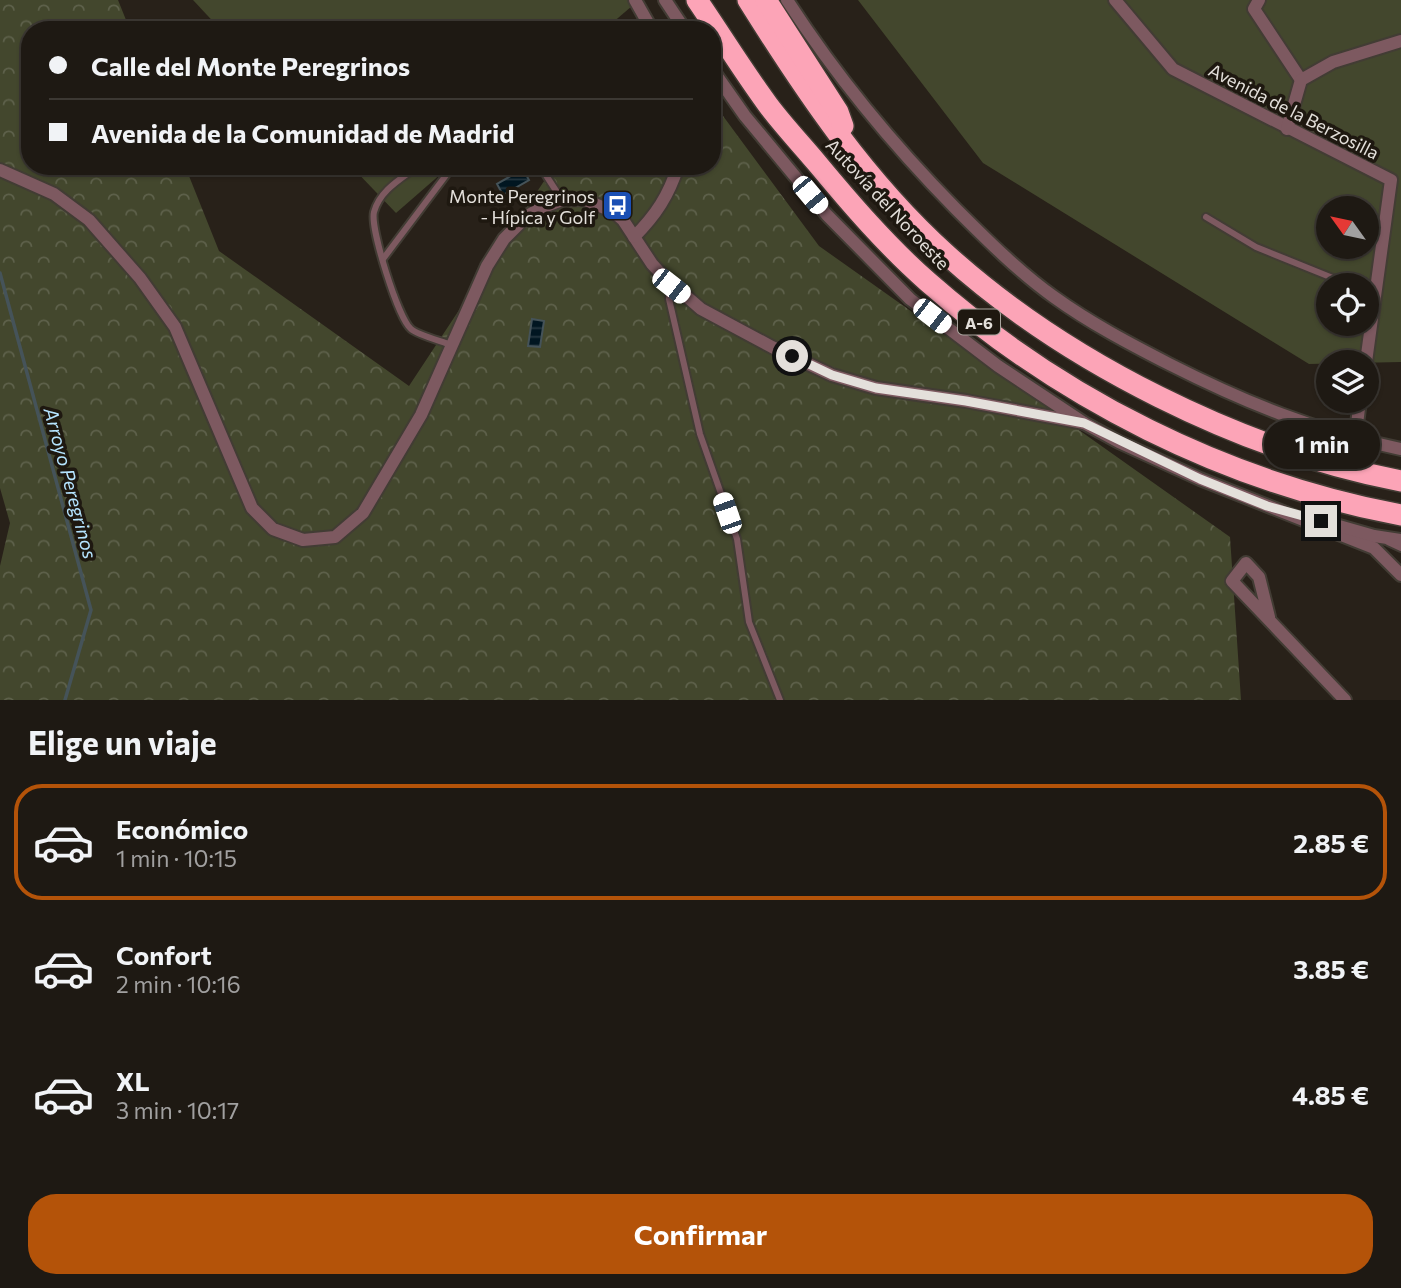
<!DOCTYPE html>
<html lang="es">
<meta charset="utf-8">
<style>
body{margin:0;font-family:Commissioner,sans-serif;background:#26221c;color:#f1f3f6;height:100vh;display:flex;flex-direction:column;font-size:26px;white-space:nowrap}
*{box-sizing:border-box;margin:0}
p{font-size:23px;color:#a1a0a0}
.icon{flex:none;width:38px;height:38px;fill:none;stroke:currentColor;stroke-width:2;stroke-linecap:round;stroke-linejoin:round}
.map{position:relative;height:700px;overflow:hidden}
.drawer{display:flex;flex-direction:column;background:#1e1913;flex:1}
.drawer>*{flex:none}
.top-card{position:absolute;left:21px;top:21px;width:700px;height:154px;border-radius:28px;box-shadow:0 2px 5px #0004,0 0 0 2px #3c3833;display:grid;align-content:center;height:154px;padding:0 28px;background:#1e1913}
.needle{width:46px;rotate:303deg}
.buttons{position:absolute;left:1316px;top:196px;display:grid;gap:14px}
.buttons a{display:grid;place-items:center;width:63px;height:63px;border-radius:50%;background:#1e1913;box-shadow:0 2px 5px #0004,0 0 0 2px #3c3833;font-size:35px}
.end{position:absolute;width:32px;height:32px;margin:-16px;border:9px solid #e4e0db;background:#111;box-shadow:0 0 0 4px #111}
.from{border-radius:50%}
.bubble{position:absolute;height:49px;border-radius:24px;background:#1e1913;box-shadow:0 2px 5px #0004,0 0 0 2px #3c3833;font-size:23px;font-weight:700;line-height:49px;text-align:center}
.car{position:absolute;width:21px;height:42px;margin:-21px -10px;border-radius:9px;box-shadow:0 0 5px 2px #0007;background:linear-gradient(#fff 24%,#345 0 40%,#fff 0 76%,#345 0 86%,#fff 0)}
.top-card b{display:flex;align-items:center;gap:24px;height:66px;font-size:26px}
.top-card b+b{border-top:2px solid #3c3833}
.top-card i{width:18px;height:18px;background:#f1f3f6}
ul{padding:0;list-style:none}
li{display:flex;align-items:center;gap:21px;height:116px;margin:0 14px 10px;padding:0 14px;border:4px solid transparent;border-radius:28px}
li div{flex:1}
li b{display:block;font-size:26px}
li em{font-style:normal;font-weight:700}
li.current{border-color:#b45309}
li>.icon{width:63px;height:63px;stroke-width:1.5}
h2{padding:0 28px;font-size:32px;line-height:84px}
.button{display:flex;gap:14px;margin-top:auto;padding:14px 28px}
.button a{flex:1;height:80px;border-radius:28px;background:#b45309;color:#fff;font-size:28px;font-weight:700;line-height:80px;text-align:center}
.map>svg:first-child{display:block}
.green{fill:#43472d;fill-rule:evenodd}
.forest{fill:url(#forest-crowns)}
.water{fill:url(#water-rules);stroke:#455359;stroke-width:2}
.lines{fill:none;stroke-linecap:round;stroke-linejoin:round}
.stream{stroke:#455359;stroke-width:3.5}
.service-casing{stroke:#423c34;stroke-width:10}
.minor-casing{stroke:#423c34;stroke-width:16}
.motorway-casing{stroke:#423c34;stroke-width:24}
.service{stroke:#7d5960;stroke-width:6}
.minor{stroke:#7d5960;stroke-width:12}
.motorway{stroke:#fca4b7;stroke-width:21}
.route{stroke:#e4e0db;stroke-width:9}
.labels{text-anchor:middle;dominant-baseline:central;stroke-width:7;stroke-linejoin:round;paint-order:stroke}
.shield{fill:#1e1810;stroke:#a9a49e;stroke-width:2}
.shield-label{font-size:16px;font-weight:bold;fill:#e4e0db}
.street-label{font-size:18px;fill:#e4e0db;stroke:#1e1810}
.poi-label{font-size:18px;fill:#e4e0db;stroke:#1e1810;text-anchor:end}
.water-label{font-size:19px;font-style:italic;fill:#b5e4ff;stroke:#1e1810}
</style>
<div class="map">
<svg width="1401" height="700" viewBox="0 0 1401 700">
<defs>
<pattern id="forest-crowns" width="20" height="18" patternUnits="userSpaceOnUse" patternTransform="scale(1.75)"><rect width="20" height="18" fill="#43472d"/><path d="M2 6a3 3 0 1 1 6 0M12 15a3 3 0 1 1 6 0" fill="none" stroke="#5e614b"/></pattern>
<pattern id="water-rules" width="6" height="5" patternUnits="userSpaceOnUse" patternTransform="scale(1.75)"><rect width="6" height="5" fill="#011621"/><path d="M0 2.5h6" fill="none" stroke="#263841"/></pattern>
</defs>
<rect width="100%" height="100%" fill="#282119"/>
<!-- green -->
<g class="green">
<polygon points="193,0 629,0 632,6 604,30 221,30"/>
<path d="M858,0H1401V362L1309,364L983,163ZM1328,208H1367V247H1328ZM1328,285H1367V324H1328Z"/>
<polygon points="351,166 450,166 396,213"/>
</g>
<!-- forest -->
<polygon class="forest" points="0,0 118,0 130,30 30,30 30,166 185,166 219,251 409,386 554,166 712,166 712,101 819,246 1230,537 1241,700 0,700 0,566 10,523 0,488"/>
<!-- water -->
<g class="water">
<polygon points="523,169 529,180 503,195 497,184"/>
<polygon points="532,319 544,321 540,347 528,346"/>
</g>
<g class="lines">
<!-- stream -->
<polyline class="stream" points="0,273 91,610 65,700"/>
<defs>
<g id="service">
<path d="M418,166C401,179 380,190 374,212C370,228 398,318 411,329C418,335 441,341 451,345"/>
<polyline points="540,166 562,200"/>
<polyline points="1206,217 1256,247 1350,285"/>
<polyline points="383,259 453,166"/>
<polyline points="671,286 669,299 700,434 737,539 749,622 780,700"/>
<polyline points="1388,542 1401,548"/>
</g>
<g id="minor">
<polyline points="635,0 652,30"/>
<polyline points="665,0 685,30"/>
<path d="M787,0C836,76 893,145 956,209C987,240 1019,272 1054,297C1090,323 1130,344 1169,364C1244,402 1317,432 1401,449"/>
<polyline points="1115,0 1173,69 1391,180 1366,362"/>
<polyline points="1259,0 1254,9 1301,80"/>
<polyline points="712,69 745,116 827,215 910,299 998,366 1084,423 1119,442 1200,479 1374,548 1401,575"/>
<polyline points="1287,129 1301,80 1333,62 1401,41"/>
<polyline points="0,170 54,194 89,220 140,278 175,327 252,508 273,529 303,540 335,537 363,513 421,415 487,266 504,239 527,216 543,207 562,200 583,199 614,212 623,220 652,264 663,276 701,309 772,347 832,375 876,388 966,401 1084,423"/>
<path d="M634,237C656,215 669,195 678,166"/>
<polyline points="1355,439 1360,401"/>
<polyline points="1332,524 1374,536 1401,540"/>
<polyline points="1269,617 1259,577 1246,563 1232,581 1345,700"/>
</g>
<g id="motorway">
<path d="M697,0C721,35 743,71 768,105C783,125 800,143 816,162C850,203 887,246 928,282C1061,399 1226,482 1401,515"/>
<path d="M748,0C805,91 865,181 946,254C1065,362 1243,451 1401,481"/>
<polyline points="766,0 838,112 843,126"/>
</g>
</defs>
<!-- service casing -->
<use href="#service" class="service-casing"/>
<!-- minor casing -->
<use href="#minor" class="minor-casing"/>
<!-- motorway casing -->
<use href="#motorway" class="motorway-casing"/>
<!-- service -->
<use href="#service" class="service"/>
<!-- minor -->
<use href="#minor" class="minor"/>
<!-- motorway -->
<use href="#motorway" class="motorway"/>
</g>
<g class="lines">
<!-- route -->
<polyline class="route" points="792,356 832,375 876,388 966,401 1084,423 1200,479 1267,506 1321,521"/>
</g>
<!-- icons -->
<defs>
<symbol id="bus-square" viewBox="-11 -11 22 22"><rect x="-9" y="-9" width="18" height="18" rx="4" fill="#1a4fb4" stroke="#1e1810"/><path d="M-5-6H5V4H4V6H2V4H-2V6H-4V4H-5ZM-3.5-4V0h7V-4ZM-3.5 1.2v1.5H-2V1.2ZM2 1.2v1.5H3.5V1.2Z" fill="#fff"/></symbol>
</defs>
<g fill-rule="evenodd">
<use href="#bus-square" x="600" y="188" width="35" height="35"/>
</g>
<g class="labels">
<!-- shield labels -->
<rect class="shield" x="958" y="309.5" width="42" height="25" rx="5"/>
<g class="shield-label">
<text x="979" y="322">A-6</text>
</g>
<!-- street labels -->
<g class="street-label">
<text transform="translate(1294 111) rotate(27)">Avenida de la Berzosilla</text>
<text transform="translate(888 204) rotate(47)">Autovía del Noroeste</text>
</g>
<!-- poi labels -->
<g class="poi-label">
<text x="595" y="196">Monte Peregrinos<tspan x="595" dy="21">- Hípica y Golf</tspan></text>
</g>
<!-- water labels -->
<g class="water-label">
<text transform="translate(71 483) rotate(75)">Arroyo Peregrinos</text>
</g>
</g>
</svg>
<div class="buttons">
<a><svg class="needle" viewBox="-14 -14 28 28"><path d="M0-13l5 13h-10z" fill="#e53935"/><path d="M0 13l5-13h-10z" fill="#a1a0a0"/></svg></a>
<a><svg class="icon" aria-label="locate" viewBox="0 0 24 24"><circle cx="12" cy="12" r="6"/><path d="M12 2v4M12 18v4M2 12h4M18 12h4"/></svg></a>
<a><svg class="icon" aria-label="layers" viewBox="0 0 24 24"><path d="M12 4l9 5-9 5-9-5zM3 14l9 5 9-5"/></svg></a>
</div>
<i class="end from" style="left:792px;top:356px"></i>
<i class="end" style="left:1321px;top:521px"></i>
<div class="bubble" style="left:1264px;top:420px;width:116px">1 min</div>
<i class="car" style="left:810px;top:195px;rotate:140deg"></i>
<i class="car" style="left:671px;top:286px;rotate:128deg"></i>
<i class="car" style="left:932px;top:316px;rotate:128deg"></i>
<i class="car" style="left:727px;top:513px;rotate:341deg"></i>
<div class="top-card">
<b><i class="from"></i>Calle del Monte Peregrinos</b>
<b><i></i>Avenida de la Comunidad de Madrid</b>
</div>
</div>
<section class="drawer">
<h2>Elige un viaje</h2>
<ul>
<li class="current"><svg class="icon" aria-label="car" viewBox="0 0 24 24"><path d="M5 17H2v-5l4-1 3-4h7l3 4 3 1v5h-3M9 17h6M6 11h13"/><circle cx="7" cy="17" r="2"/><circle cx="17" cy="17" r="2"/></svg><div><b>Económico</b><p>1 min · 10:15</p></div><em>2.85 €</em></li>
<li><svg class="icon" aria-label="car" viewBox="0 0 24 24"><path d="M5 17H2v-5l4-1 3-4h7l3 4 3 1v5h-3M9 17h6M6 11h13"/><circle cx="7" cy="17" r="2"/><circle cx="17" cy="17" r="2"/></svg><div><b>Confort</b><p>2 min · 10:16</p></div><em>3.85 €</em></li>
<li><svg class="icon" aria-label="car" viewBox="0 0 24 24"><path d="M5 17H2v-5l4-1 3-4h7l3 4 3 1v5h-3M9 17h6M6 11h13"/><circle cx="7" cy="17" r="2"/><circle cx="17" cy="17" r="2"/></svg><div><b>XL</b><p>3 min · 10:17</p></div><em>4.85 €</em></li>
</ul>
<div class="button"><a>Confirmar</a></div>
</section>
